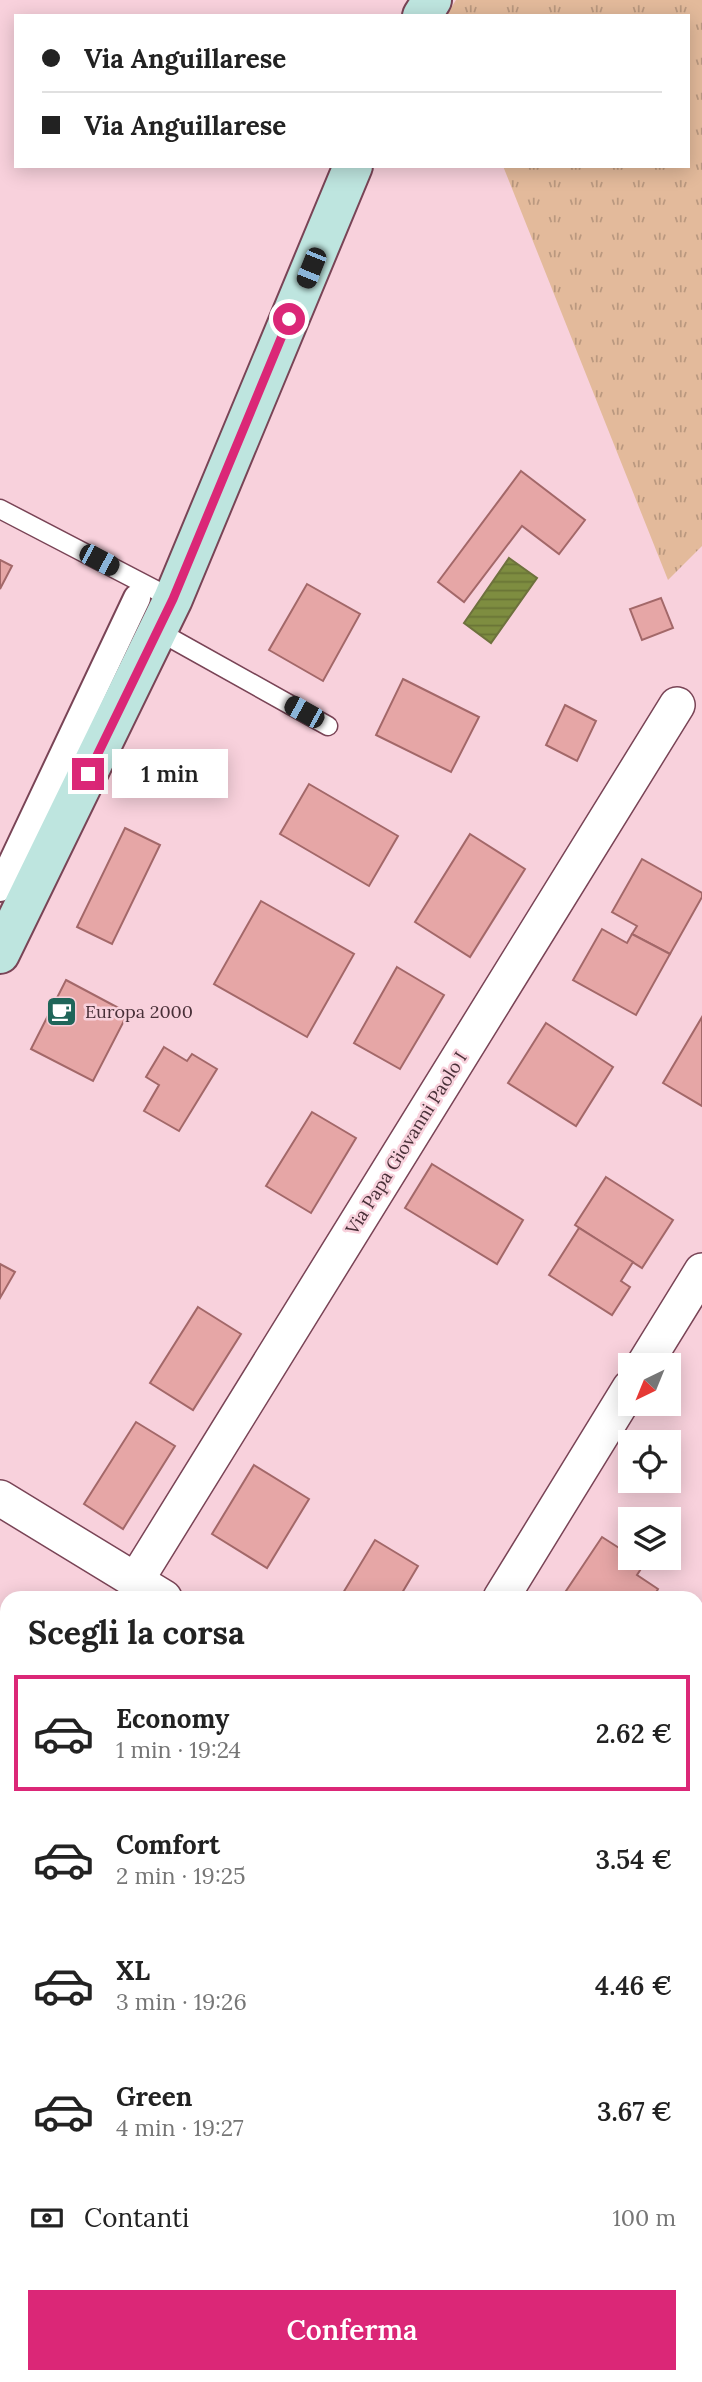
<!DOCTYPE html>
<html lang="it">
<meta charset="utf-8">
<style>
body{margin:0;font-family:Lora,serif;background:#f2f2f2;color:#222;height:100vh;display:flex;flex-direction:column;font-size:26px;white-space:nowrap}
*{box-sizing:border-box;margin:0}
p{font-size:23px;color:#767676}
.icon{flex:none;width:38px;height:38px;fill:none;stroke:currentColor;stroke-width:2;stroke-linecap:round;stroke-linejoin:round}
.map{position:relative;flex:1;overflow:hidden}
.panel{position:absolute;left:0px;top:1591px;width:704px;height:793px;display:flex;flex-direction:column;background:#fff;border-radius:21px 21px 0 0;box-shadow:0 4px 18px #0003}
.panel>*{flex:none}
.hud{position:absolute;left:14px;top:14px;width:676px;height:154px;border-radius:0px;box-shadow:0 4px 18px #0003;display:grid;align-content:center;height:154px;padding:0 28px;background:#fff}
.needle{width:46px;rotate:223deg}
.fabs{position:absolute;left:618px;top:1353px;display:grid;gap:14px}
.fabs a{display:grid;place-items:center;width:63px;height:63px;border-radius:0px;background:#fff;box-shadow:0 4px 18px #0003;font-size:35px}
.end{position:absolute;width:32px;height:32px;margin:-16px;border:9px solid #db2777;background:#fff;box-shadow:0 0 0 4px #fff}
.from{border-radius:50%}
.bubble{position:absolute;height:49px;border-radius:0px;background:#fff;box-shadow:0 4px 18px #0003;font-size:23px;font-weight:600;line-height:49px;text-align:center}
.car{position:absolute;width:21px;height:42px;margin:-21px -10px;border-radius:9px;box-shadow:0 0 5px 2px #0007;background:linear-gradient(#222 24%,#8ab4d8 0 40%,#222 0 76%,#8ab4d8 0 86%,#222 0)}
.hud b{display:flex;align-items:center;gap:24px;height:66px;font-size:26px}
.hud b+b{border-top:2px solid #e0e0e0}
.hud i{width:18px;height:18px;background:#222}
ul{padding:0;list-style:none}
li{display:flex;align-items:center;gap:21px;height:116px;margin:0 14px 10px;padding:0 14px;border:4px solid transparent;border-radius:0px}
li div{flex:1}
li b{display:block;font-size:26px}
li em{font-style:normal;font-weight:600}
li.current{border-color:#db2777}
li>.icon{width:63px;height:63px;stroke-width:1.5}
h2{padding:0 28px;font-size:32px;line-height:84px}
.pay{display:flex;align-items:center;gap:18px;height:77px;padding:0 28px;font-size:26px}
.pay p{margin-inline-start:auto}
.cta{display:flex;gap:14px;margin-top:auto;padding:14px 28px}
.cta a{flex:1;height:80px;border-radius:0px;background:#db2777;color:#fff;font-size:28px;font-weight:600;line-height:80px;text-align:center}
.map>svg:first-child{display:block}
.grass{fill:url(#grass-tufts)}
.water{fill:url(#water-rules);stroke:#6e713d;stroke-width:2}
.building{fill:#e6a6a6;stroke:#a36869;stroke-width:2}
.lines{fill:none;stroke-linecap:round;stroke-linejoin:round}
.service-casing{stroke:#794456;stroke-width:21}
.pedestrian-casing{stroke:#794456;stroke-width:30}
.minor-casing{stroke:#794456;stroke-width:38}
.secondary-casing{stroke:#794456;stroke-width:42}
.service{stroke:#fff;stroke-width:18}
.pedestrian{stroke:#fff;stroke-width:26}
.minor{stroke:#fff;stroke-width:35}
.secondary{stroke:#bee5df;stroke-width:38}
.route{stroke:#db2777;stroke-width:9}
.labels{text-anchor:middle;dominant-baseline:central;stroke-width:5;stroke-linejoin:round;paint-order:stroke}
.poi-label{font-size:18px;fill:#482f37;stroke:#f8d1dc;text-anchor:start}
.street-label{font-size:18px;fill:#482f37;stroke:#f8d1dc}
</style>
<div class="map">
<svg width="702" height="2382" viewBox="0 0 702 2382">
<defs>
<pattern id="grass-tufts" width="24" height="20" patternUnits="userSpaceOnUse" patternTransform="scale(1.75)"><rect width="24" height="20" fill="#e3ba9b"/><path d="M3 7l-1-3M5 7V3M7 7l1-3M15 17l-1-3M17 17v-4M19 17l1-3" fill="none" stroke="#ba987f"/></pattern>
<pattern id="water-rules" width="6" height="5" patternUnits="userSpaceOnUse" patternTransform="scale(1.75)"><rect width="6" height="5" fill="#7e8d40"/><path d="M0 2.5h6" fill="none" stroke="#697436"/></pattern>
</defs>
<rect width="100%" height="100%" fill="#f8d1dc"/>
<!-- grass -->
<polygon class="grass" points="456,0 702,0 702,546 668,580 503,166 688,166 688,16 446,16"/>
<!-- water -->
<polygon class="water" points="509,558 537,578 491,643 464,623"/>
<!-- building -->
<g class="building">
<polygon points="521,471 585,520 559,554 522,526 464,602 438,582"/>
<polygon points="0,560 12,566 0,589"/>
<polygon points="307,584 360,614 323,681 269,650"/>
<polygon points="661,598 673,628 642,640 630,609"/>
<polygon points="403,679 479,717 451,772 376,735"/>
<polygon points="565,705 596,721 577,761 546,745"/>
<polygon points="309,784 398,836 369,886 280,834"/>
<polygon points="125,828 160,845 112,944 77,927"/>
<polygon points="470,834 525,869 470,957 415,922"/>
<polygon points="642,859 702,893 702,897 670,954 632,934 637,926 612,912"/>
<polygon points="261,901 354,954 307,1037 214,984"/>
<polygon points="602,929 627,943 632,934 670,954 636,1015 573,980"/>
<polygon points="397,967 444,995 400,1069 354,1043"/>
<polygon points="66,980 128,1013 93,1081 31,1049"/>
<polygon points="702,1017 702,1106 663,1083"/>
<polygon points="546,1023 613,1067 576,1126 508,1083"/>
<polygon points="164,1047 187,1061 192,1054 217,1069 179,1131 144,1111 159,1085 146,1077"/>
<polygon points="312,1112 356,1138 311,1213 266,1186"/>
<polygon points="432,1164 523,1220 497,1264 405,1208"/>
<polygon points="606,1177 673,1220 642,1268 575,1225"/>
<polygon points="579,1228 633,1262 621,1281 630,1287 612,1315 549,1275"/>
<polygon points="0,1264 15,1272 0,1298"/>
<polygon points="198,1307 241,1334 193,1410 150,1383"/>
<polygon points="136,1422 175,1446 123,1529 84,1504"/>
<polygon points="254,1465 309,1499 267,1568 212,1534"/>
<polygon points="602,1537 644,1564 637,1575 658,1589 653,1598 570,1598 564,1594"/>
<polygon points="375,1540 418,1566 399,1598 340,1598"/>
<polygon points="702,1648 702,1674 696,1670 696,1657"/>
<polygon points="696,1714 702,1717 702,1776 696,1785"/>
</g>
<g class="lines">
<defs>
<g id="service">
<polyline points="0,509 173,599"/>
<polyline points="158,631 328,726"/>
<polyline points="696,1847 702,1838"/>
</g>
<polyline id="pedestrian" points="0,888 137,598"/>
<g id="minor">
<polyline points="644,1365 702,1271"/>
<polyline points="0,1498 164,1598"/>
<polyline points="136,1580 677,705"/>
<polyline points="501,1598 630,1388"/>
<polyline points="696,1923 702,1926"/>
</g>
<g id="secondary">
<polyline points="422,16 432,0"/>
<polyline points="0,954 173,599 353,166"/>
</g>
</defs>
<!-- service casing -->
<use href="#service" class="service-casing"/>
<!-- pedestrian casing -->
<use href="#pedestrian" class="pedestrian-casing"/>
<!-- minor casing -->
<use href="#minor" class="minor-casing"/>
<!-- secondary casing -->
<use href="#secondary" class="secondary-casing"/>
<!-- service -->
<use href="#service" class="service"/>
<!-- pedestrian -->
<use href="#pedestrian" class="pedestrian"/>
<!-- minor -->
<use href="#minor" class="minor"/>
<!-- secondary -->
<use href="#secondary" class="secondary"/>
</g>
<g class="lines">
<!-- route -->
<polyline class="route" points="88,774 173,599 289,319"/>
</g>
<!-- icons -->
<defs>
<symbol id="cafe-square" viewBox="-11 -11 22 22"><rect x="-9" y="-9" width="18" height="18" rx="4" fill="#1f6559" stroke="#f8d1dc"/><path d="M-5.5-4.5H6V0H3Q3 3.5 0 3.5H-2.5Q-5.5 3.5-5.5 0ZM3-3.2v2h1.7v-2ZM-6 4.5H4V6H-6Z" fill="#fff"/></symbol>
</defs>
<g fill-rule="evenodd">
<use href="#cafe-square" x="44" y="994" width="35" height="35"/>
</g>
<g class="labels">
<!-- poi labels -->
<g class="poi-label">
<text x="85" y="1011">Europa 2000</text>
</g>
<!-- street labels -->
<g class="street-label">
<text transform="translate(406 1143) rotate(-58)">Via Papa Giovanni Paolo I</text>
</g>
</g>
</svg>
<div class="fabs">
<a><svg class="needle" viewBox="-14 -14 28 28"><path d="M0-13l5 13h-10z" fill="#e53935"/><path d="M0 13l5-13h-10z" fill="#767676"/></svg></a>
<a><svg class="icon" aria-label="locate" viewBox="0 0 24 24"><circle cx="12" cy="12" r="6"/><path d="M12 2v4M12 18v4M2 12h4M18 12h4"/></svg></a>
<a><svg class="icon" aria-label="layers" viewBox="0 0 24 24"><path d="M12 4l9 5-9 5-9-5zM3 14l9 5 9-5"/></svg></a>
</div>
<i class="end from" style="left:289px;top:319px"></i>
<i class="end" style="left:88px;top:774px"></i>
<div class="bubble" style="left:112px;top:749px;width:116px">1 min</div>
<i class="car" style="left:311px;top:268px;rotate:202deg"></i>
<i class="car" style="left:99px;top:560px;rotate:118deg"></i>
<i class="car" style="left:304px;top:712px;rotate:299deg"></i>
<div class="hud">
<b><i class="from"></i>Via Anguillarese</b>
<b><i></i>Via Anguillarese</b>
</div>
<section class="panel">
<h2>Scegli la corsa</h2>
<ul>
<li class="current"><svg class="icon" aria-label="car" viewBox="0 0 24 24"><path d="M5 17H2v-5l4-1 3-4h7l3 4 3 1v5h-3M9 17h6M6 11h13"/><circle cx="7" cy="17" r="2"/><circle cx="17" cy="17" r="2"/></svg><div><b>Economy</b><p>1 min · 19:24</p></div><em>2.62 €</em></li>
<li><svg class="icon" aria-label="car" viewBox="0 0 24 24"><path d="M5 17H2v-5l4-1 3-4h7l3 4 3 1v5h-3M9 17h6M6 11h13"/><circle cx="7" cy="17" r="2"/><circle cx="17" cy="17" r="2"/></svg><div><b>Comfort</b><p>2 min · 19:25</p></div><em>3.54 €</em></li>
<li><svg class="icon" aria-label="car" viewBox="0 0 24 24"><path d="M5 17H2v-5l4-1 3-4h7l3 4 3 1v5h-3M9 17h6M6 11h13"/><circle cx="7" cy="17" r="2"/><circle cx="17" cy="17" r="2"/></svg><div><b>XL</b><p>3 min · 19:26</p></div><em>4.46 €</em></li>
<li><svg class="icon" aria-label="car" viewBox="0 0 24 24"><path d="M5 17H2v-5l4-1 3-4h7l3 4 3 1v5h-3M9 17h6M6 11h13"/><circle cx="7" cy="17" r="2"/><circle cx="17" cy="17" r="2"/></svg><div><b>Green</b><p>4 min · 19:27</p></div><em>3.67 €</em></li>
</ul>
<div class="pay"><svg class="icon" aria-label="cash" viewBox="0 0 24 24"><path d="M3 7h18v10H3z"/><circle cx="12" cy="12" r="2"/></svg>Contanti<p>100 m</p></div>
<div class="cta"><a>Conferma</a></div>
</section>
</div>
